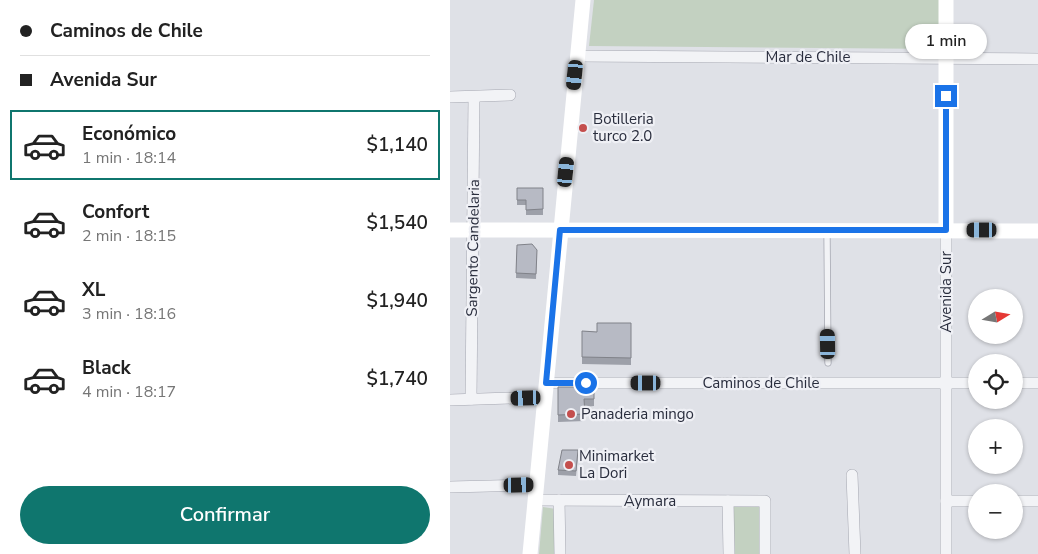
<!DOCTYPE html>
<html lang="es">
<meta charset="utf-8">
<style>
body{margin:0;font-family:"Nunito Sans",sans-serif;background:#f6f6f6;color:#222;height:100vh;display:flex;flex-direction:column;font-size:19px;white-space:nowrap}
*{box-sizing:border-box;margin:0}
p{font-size:16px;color:#767676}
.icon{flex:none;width:28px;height:28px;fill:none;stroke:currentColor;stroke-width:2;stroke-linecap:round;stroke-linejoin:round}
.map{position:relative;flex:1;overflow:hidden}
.panel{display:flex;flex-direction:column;background:#fff;width:450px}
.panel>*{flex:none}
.guide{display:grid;align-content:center;height:110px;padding:0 20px;background:#fff}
.needle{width:32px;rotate:79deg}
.controls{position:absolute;left:518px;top:289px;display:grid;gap:10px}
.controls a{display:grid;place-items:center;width:55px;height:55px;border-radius:50%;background:#fff;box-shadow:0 1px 4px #0004;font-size:25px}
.end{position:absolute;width:22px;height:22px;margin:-11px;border:6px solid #1a73e8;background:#fff;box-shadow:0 0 0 2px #fff}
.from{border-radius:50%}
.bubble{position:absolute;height:35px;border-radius:18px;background:#fff;box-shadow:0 1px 4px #0004;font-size:16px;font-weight:600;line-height:35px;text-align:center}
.car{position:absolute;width:15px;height:30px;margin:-15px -8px;border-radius:6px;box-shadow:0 0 4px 1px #0007;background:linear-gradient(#222 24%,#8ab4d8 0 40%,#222 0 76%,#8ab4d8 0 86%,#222 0)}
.guide b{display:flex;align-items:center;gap:18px;height:48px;font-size:19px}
.guide b+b{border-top:1px solid #e0e0e0}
.guide i{width:12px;height:12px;background:#222}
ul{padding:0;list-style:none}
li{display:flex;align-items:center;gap:15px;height:70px;margin:0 10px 8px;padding:0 10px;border:2px solid transparent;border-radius:0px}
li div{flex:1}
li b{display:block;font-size:19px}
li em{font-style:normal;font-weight:600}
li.selected{border-color:#0f766e}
li>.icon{width:45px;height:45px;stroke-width:1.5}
.action{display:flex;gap:10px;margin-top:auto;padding:10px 20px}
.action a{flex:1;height:58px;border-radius:30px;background:#0f766e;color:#fff;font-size:20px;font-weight:600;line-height:58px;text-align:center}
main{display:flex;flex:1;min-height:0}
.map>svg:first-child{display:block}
.green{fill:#c3d1c1}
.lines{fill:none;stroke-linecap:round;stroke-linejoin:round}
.lane-casing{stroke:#a5a7b1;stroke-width:7}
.street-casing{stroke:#a5a7b1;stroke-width:12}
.lane{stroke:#f2f3f6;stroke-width:5.5}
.street{stroke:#f2f3f6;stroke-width:11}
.secondary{stroke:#fff;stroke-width:15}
.wall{fill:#9da0a9}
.building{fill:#b7bac4;stroke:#808289}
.route{stroke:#1a73e8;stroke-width:6}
.poi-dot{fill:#c44e4d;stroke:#eff0f5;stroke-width:2}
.labels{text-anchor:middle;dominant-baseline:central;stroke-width:4.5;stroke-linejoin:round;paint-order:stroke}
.street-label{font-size:15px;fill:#292d3d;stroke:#eff0f5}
.poi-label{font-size:15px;fill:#292d3d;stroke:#eff0f5;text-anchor:start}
</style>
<main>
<section class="panel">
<div class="guide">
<b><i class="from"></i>Caminos de Chile</b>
<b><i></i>Avenida Sur</b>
</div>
<ul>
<li class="selected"><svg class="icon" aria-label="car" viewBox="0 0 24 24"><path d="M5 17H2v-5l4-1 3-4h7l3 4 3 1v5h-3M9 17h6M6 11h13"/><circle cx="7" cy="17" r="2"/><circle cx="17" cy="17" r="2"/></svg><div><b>Económico</b><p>1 min · 18:14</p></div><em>$1,140</em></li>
<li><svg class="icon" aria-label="car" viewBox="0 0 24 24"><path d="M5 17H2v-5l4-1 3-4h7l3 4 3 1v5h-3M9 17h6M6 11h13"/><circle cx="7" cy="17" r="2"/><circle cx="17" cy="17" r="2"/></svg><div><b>Confort</b><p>2 min · 18:15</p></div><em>$1,540</em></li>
<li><svg class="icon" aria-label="car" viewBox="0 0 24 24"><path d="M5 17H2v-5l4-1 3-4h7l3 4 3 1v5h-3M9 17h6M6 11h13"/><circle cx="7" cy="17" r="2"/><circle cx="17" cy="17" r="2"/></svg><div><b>XL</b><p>3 min · 18:16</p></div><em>$1,940</em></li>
<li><svg class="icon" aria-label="car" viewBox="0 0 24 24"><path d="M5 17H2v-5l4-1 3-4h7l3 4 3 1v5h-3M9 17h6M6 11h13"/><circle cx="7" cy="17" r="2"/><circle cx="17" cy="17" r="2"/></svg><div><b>Black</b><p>4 min · 18:17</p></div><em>$1,740</em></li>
</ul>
<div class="action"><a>Confirmar</a></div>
</section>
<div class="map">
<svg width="588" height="554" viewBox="0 0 588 554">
<rect width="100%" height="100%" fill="#dfe1e7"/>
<!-- green -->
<g class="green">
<polygon points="144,0 493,0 494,49 139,46"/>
<polygon points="93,507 106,509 106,554 89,554"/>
<rect x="283" y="507" width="26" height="47"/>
</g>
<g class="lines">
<defs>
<polyline id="lane" points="377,233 378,363"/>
<g id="street">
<polyline points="127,56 588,59"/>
<polyline points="0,97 60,95"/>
<polyline points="496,231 496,554"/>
<polyline points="96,383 526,383"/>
<polyline points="564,383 588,383"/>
<polyline points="21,399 24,97"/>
<polyline points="0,400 94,397"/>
<polyline points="402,475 405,554"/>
<polyline points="0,487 86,485"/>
<polyline points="85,500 315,501 315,554"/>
<polyline points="109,500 110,554"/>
<polyline points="278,501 279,554"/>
<polyline points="496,501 526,501"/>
<polyline points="564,501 588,501"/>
</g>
</defs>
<!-- lane casing -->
<use href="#lane" class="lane-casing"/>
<!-- street casing -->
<use href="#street" class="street-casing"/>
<!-- lane -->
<use href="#lane" class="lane"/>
<!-- street -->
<use href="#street" class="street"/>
<!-- secondary -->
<g class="secondary">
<polyline points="496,0 496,231"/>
<polyline points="0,230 588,231"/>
<polyline points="80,554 133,0"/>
</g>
</g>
<!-- wall -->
<g class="wall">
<polygon points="67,188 93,188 93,215 76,215 76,205 67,205"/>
<polygon points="67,245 87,250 86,279 66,278"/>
<polygon points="181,323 181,365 132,364 132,331 147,332"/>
<polygon points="108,387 144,387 144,406 135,407 135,421 108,422"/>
<polygon points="128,455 126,476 108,475 108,470"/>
</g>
<!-- building -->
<g class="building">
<polygon points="67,188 93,188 93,209 76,210 76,200 67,200"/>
<polygon points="82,244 87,250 86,274 66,273 67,245"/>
<polygon points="147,323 181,323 181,358 132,357 132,331 147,332"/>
<polygon points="108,387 144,387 144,399 134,399 135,414 108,415"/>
<polygon points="112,450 128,450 126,471 108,470"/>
</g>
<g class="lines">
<!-- route -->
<polyline class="route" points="136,383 96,383 110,230 496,230 496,96"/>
</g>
<!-- markers -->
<g class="poi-dot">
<circle cx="133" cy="128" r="5"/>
<circle cx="121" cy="414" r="5"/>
<circle cx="119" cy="465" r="5"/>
</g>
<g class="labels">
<!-- street labels -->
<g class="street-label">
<text x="358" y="57">Mar de Chile</text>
<text transform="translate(23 248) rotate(-89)">Sargento Candelaria</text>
<text transform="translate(496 292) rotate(-90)">Avenida Sur</text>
<text x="311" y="383">Caminos de Chile</text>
<text x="200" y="501">Aymara</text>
</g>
<!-- poi labels -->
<g class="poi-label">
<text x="143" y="119">Botilleria<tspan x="143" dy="17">turco 2.0</tspan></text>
<text x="131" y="414">Panaderia mingo</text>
<text x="129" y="456">Minimarket<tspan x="129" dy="17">La Dori</tspan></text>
</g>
</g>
</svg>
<div class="controls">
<a><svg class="needle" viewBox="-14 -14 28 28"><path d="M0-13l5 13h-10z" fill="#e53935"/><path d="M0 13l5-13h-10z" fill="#767676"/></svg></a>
<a><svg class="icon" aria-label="locate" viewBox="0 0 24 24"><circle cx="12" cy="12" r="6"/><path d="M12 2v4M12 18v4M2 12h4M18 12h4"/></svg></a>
<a>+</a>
<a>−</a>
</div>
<i class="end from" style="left:136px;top:383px"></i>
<i class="end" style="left:496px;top:96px"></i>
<div class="bubble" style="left:455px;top:24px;width:82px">1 min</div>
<i class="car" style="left:125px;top:75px;rotate:186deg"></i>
<i class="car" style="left:116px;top:172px;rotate:6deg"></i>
<i class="car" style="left:532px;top:230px;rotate:270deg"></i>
<i class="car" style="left:378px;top:344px;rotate:359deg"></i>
<i class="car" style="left:196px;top:383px;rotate:270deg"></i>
<i class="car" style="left:76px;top:398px;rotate:268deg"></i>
<i class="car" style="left:69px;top:485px;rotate:89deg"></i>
</div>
</main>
